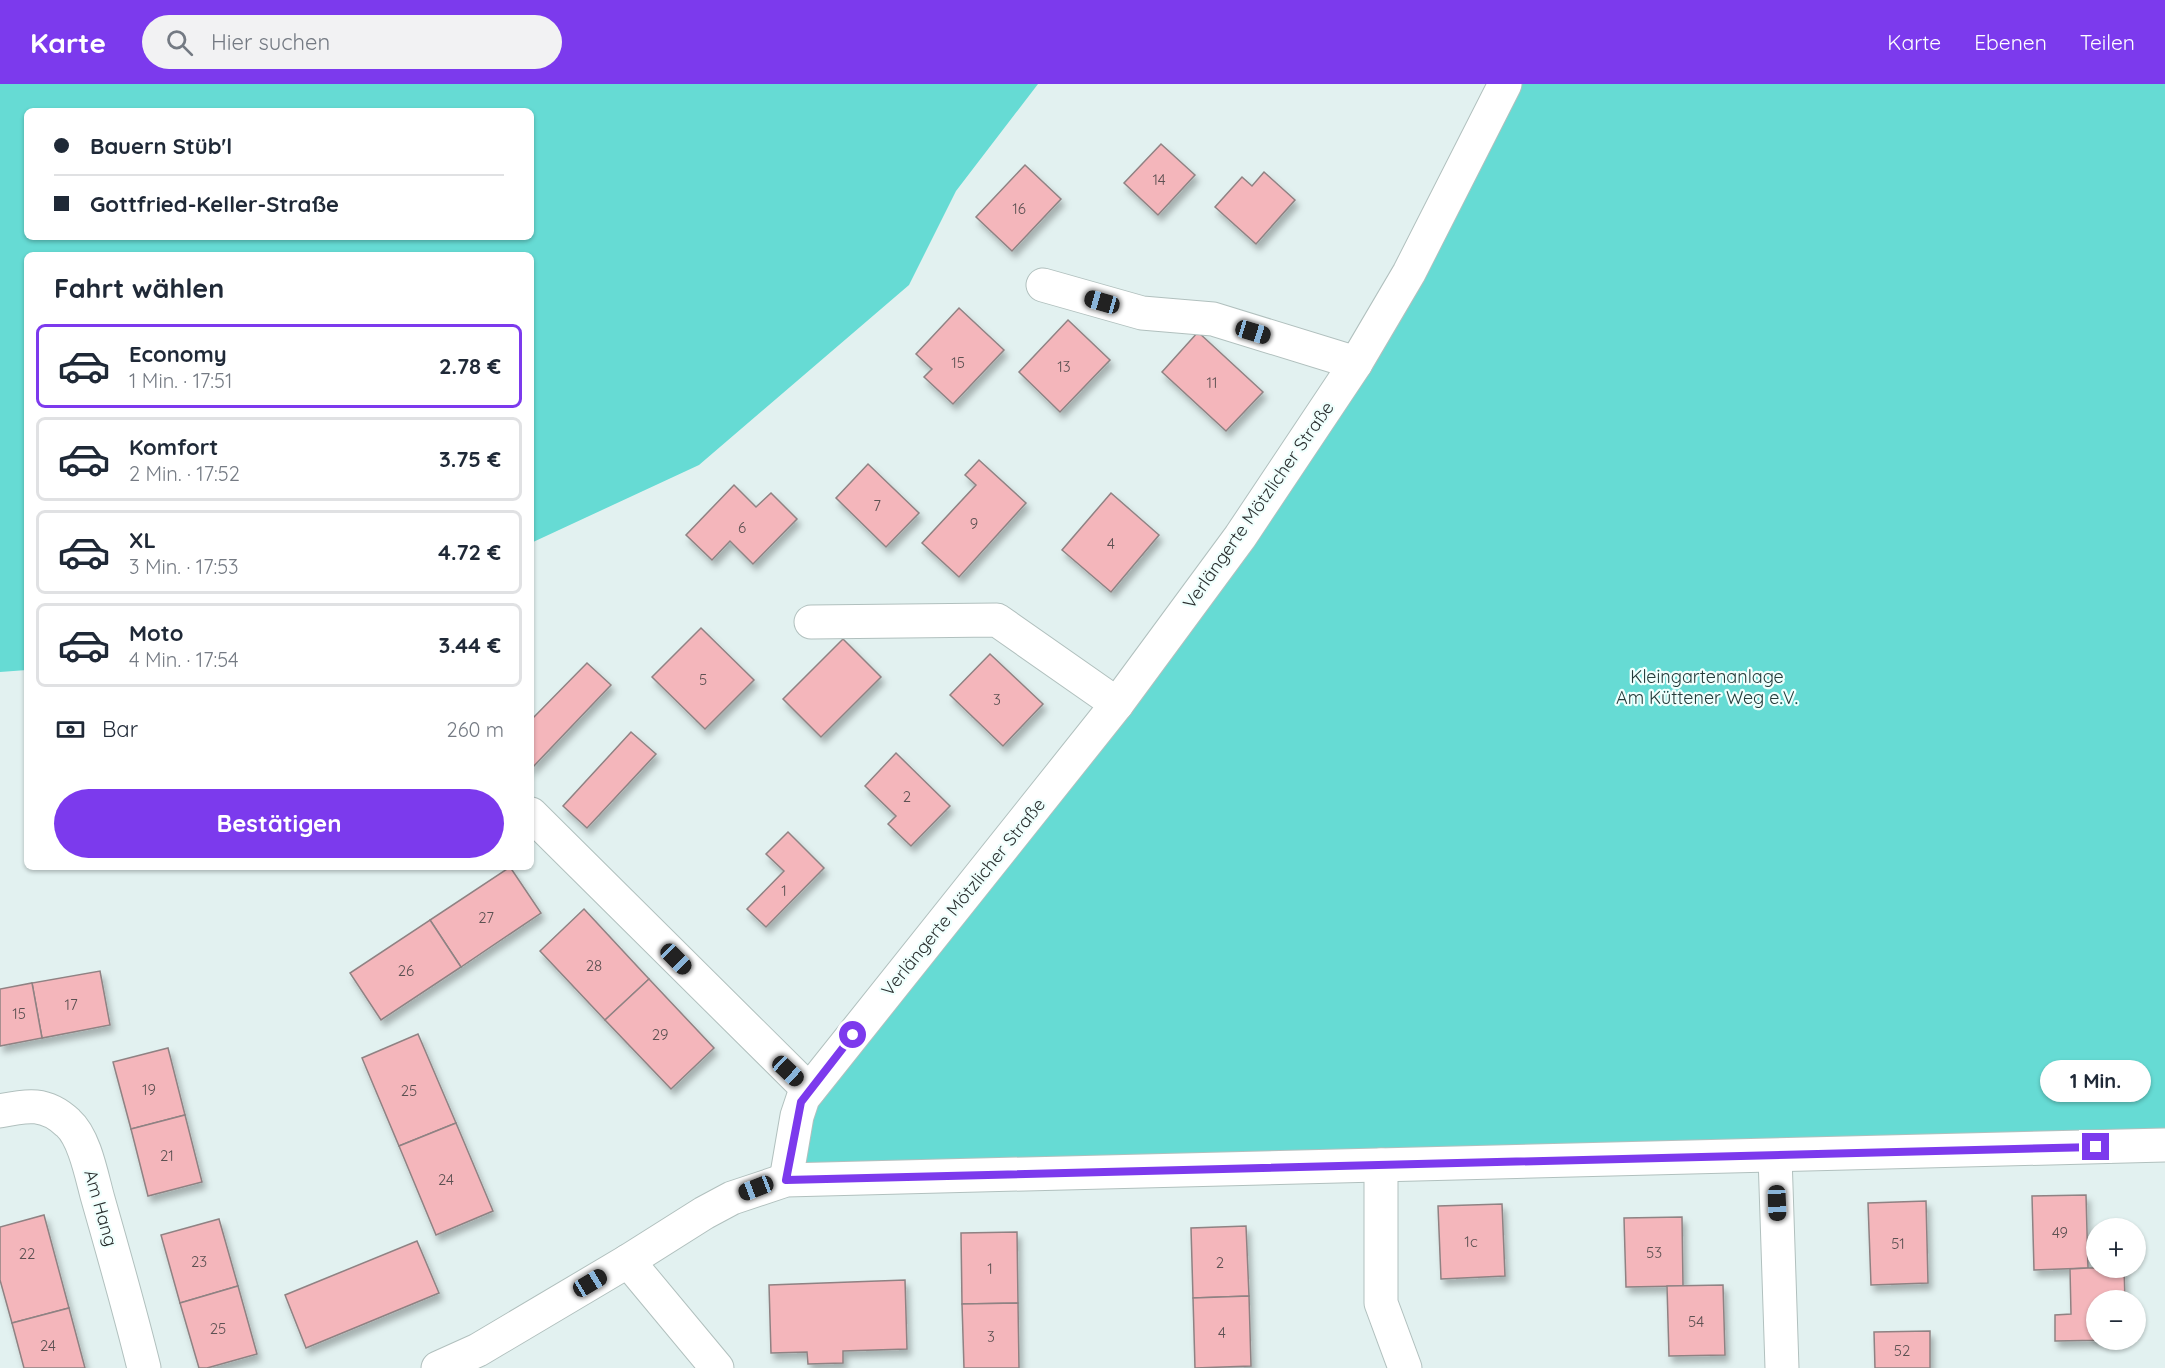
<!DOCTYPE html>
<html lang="de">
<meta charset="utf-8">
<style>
body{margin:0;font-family:Quicksand,sans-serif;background:#f2f2f3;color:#1f2937;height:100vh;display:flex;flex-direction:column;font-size:22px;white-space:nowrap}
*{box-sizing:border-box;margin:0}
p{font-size:20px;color:#747a83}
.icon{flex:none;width:33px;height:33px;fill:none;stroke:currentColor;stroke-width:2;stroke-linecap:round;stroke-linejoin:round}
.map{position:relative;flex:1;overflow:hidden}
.drawer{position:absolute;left:24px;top:168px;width:510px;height:618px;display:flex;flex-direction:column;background:#fff;border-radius:9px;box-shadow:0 2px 4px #0004}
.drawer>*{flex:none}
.top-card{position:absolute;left:24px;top:24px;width:510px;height:132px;border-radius:9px;box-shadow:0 2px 4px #0004;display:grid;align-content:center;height:132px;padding:0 30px;background:#fff}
.buttons{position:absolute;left:2086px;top:1134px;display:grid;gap:12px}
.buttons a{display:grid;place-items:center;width:60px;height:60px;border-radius:50%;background:#fff;box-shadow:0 2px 4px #0004;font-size:30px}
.end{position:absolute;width:27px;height:27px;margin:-14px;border:8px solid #7c3aed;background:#fff;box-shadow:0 0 0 3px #fff}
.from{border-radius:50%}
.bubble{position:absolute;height:42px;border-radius:21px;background:#fff;box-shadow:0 2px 4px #0004;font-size:20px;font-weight:800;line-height:42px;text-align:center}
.car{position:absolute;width:18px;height:36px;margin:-18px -9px;border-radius:8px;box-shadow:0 0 4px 2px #0007;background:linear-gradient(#222 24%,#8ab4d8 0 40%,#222 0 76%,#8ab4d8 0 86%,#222 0)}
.top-card b{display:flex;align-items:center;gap:21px;height:57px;font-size:22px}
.top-card b+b{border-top:2px solid #e0e1e3}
.top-card i{width:15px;height:15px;background:#1f2937}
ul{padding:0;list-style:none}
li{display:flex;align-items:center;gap:18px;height:84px;margin:0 12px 9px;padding:0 18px;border:3px solid #e0e1e3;border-radius:9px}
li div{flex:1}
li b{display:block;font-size:22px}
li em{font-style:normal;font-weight:800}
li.on{border-color:#7c3aed}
li>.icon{width:54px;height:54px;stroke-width:1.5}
h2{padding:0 30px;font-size:27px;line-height:72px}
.pay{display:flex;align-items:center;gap:15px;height:66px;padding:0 30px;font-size:22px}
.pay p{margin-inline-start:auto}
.primary-button{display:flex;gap:12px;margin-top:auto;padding:12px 30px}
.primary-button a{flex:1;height:69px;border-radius:36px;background:#7c3aed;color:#fff;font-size:24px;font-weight:800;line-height:69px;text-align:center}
header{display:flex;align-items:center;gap:36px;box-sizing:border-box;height:84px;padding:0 30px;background:#7c3aed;color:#fff}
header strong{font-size:28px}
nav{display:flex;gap:33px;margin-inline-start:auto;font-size:21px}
.search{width:420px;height:54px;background:#f2f2f3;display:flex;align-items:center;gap:15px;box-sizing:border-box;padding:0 21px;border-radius:33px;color:#747a83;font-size:22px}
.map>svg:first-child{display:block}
.green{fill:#66dbd4;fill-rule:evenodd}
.building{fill:#f4b6bb;stroke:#8f8283;stroke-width:1.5;filter:url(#shadow)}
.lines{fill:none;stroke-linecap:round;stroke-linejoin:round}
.minor-casing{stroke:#b1c0be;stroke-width:35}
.minor{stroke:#fff;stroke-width:33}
.route{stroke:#7c3aed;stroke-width:8}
.labels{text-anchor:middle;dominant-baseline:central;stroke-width:4.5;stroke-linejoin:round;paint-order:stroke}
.number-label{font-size:15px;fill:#5c5152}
.street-label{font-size:18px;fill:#2a2f2f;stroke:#effffd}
.park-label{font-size:18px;fill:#233a39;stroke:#effffd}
</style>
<header>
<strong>Karte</strong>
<div class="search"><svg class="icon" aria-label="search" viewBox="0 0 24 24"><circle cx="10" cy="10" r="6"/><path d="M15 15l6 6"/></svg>Hier suchen</div>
<nav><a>Karte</a><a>Ebenen</a><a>Teilen</a></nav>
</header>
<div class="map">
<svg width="2165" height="1284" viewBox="0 0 2165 1284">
<defs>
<filter id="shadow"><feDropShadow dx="3.5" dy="6" stdDeviation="3" flood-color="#0004"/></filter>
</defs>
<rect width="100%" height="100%" fill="#e2f1f0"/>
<!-- green -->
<g class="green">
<path d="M0,0H1038L956,107L909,201L699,381L531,459V171H27V586L0,588ZM27,27H531V153H27Z"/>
<polygon points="1520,0 2165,0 2165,1047 803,1080 814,1023 1128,629"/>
</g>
<!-- building -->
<g class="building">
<polygon points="1161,60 1195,91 1158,131 1124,99"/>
<polygon points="1025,81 1061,115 1012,167 976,133"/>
<polygon points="1264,88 1295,116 1256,160 1215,123 1242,93 1252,102"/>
<polygon points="959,224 1004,266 953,320 924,293 932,285 916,270"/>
<polygon points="1068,236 1110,276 1060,328 1019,288"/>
<polygon points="1198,248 1263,308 1226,347 1162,288"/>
<polygon points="979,376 1026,419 959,493 922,459 976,401 965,391"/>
<polygon points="868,380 919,429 886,463 836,414"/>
<polygon points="734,401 756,423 771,409 797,435 753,480 730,457 712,476 686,451"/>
<polygon points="1111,409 1159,451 1111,508 1062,466"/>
<polygon points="701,544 754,596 705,645 652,593"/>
<polygon points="843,555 881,593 821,653 783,615"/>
<polygon points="990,570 1043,620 1003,662 950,611"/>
<polygon points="587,579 611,601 531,685 531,636"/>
<polygon points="631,648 656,670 587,744 563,722"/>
<polygon points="896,669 950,722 911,762 888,740 896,732 865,702"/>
<polygon points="788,748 824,784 766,843 747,825 784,787 766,770"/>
<polygon points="510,783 541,829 461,883 430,836"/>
<polygon points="584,825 649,895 605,936 540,867"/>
<polygon points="430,836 461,883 381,936 350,889"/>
<polygon points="100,887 110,941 42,954 32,899"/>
<polygon points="649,895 714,964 671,1005 605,936"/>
<polygon points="32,899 42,954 0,962 0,905"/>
<polygon points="418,950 456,1039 399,1062 362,974"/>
<polygon points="168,964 185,1031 131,1045 113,978"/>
<polygon points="185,1031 202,1098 148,1112 131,1045"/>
<polygon points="456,1039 493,1127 436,1151 399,1062"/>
<polygon points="2086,1111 2088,1184 2034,1186 2032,1112"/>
<polygon points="1926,1117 1928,1199 1871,1201 1868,1119"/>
<polygon points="1502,1120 1505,1192 1441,1195 1438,1122"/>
<polygon points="44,1131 69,1224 12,1239 0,1196 0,1143"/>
<polygon points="1682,1133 1683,1202 1626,1203 1624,1134"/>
<polygon points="219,1135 238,1202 180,1219 161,1151"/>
<polygon points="1246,1142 1249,1212 1193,1214 1191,1144"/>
<polygon points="1017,1148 1018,1219 962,1220 961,1149"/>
<polygon points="417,1157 439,1209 306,1264 285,1211"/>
<polygon points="2088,1184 2124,1184 2125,1216 2097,1216 2097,1256 2111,1256 2055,1257 2055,1231 2071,1230 2070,1185"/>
<polygon points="905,1196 907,1265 843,1267 843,1279 808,1280 807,1268 771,1269 769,1201"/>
<polygon points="1723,1201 1725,1271 1669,1272 1667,1202"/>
<polygon points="238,1202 257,1270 207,1284 199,1284 180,1219"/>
<polygon points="1249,1212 1251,1282 1195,1284 1193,1214"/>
<polygon points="1018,1219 1019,1284 964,1284 962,1220"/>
<polygon points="69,1224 85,1284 24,1284 12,1239"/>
<polygon points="1930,1247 1930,1284 1875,1284 1874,1248"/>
</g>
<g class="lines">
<defs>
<g id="minor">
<polyline points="1043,201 1142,229 1213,235 1356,279"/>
<polyline points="811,538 997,536 1117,620"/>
<polyline points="531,730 809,1006"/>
<path d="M0,1027C27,1021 46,1018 68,1039C85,1054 92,1094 98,1115C114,1171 130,1227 144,1284"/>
<polyline points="1775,1072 1782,1284"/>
<polyline points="1381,1081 1381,1219 1405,1284"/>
<polyline points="786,1096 797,1032 803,1014 1117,620 1240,453 1356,279 1409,189 1505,0"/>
<polyline points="628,1177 717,1284"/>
<polyline points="438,1284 478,1266 628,1177 704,1129 732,1114 786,1096 2165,1061"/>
</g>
</defs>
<!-- minor casing -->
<use href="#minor" class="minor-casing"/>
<!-- minor -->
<use href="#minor" class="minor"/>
</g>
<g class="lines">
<!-- route -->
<polyline class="route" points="853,951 801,1018 786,1096 2096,1063"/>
</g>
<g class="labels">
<!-- number labels -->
<g class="number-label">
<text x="1159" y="95">14</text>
<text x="1019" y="124">16</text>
<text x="958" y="278">15</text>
<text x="1064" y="282">13</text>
<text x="1212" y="298">11</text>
<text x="877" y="421">7</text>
<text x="974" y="439">9</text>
<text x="742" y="443">6</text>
<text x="1111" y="459">4</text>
<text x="703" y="595">5</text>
<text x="997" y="615">3</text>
<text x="907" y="712">2</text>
<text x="784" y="806">1</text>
<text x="486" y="833">27</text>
<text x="594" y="881">28</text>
<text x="406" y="886">26</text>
<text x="71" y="920">17</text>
<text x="19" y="929">15</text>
<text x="660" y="950">29</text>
<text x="149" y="1005">19</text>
<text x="409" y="1006">25</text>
<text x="167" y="1071">21</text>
<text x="446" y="1095">24</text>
<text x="2060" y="1148">49</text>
<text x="1471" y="1157">1c</text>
<text x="1898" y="1159">51</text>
<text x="1654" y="1168">53</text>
<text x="27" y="1169">22</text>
<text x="199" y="1177">23</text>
<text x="1220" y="1178">2</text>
<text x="990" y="1184">1</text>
<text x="1696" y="1237">54</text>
<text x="218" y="1244">25</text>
<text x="1222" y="1248">4</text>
<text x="991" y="1252">3</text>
<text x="48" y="1261">24</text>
<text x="1902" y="1266">52</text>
</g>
<!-- street labels -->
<g class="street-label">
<text transform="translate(1258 421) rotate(-55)">Verlängerte Mötzlicher Straße</text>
<text transform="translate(963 813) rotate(-51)">Verlängerte Mötzlicher Straße</text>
<text transform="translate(101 1124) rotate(74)">Am Hang</text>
</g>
<!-- park labels -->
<g class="park-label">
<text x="1707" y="592">Kleingartenanlage<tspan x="1707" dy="21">Am Küttener Weg e.V.</tspan></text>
</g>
</g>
</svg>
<div class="buttons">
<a>+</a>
<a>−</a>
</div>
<i class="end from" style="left:853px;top:951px"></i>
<i class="end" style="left:2096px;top:1063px"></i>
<div class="bubble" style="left:2040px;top:976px;width:111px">1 Min.</div>
<i class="car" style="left:1102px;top:218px;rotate:286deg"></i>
<i class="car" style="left:1253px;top:248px;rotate:107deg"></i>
<i class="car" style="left:676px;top:875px;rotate:135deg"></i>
<i class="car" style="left:788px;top:987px;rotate:133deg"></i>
<i class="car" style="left:756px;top:1104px;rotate:249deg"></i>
<i class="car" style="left:1777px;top:1119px;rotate:178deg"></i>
<i class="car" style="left:590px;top:1199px;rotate:59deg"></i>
<div class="top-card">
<b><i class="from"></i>Bauern Stüb'l</b>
<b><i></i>Gottfried-Keller-Straße</b>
</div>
<section class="drawer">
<h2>Fahrt wählen</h2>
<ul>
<li class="on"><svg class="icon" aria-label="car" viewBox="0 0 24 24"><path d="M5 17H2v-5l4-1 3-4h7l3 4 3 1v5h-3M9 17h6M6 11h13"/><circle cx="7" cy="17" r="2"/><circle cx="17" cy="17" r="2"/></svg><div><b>Economy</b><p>1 Min. · 17:51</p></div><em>2.78 €</em></li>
<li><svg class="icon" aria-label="car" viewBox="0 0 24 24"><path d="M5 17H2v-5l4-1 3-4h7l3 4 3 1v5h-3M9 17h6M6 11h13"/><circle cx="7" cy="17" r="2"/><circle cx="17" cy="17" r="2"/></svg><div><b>Komfort</b><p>2 Min. · 17:52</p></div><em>3.75 €</em></li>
<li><svg class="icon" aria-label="car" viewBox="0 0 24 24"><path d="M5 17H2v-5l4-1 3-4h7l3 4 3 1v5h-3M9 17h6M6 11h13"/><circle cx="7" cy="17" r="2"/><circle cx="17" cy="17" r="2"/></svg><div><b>XL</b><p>3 Min. · 17:53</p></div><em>4.72 €</em></li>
<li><svg class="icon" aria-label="car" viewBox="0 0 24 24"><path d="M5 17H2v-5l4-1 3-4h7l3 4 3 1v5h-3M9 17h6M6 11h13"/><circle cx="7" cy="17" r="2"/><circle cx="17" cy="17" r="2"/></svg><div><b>Moto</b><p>4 Min. · 17:54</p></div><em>3.44 €</em></li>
</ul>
<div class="pay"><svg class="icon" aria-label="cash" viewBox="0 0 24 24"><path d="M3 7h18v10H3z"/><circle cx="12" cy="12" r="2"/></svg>Bar<p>260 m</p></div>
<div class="primary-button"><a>Bestätigen</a></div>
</section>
</div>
